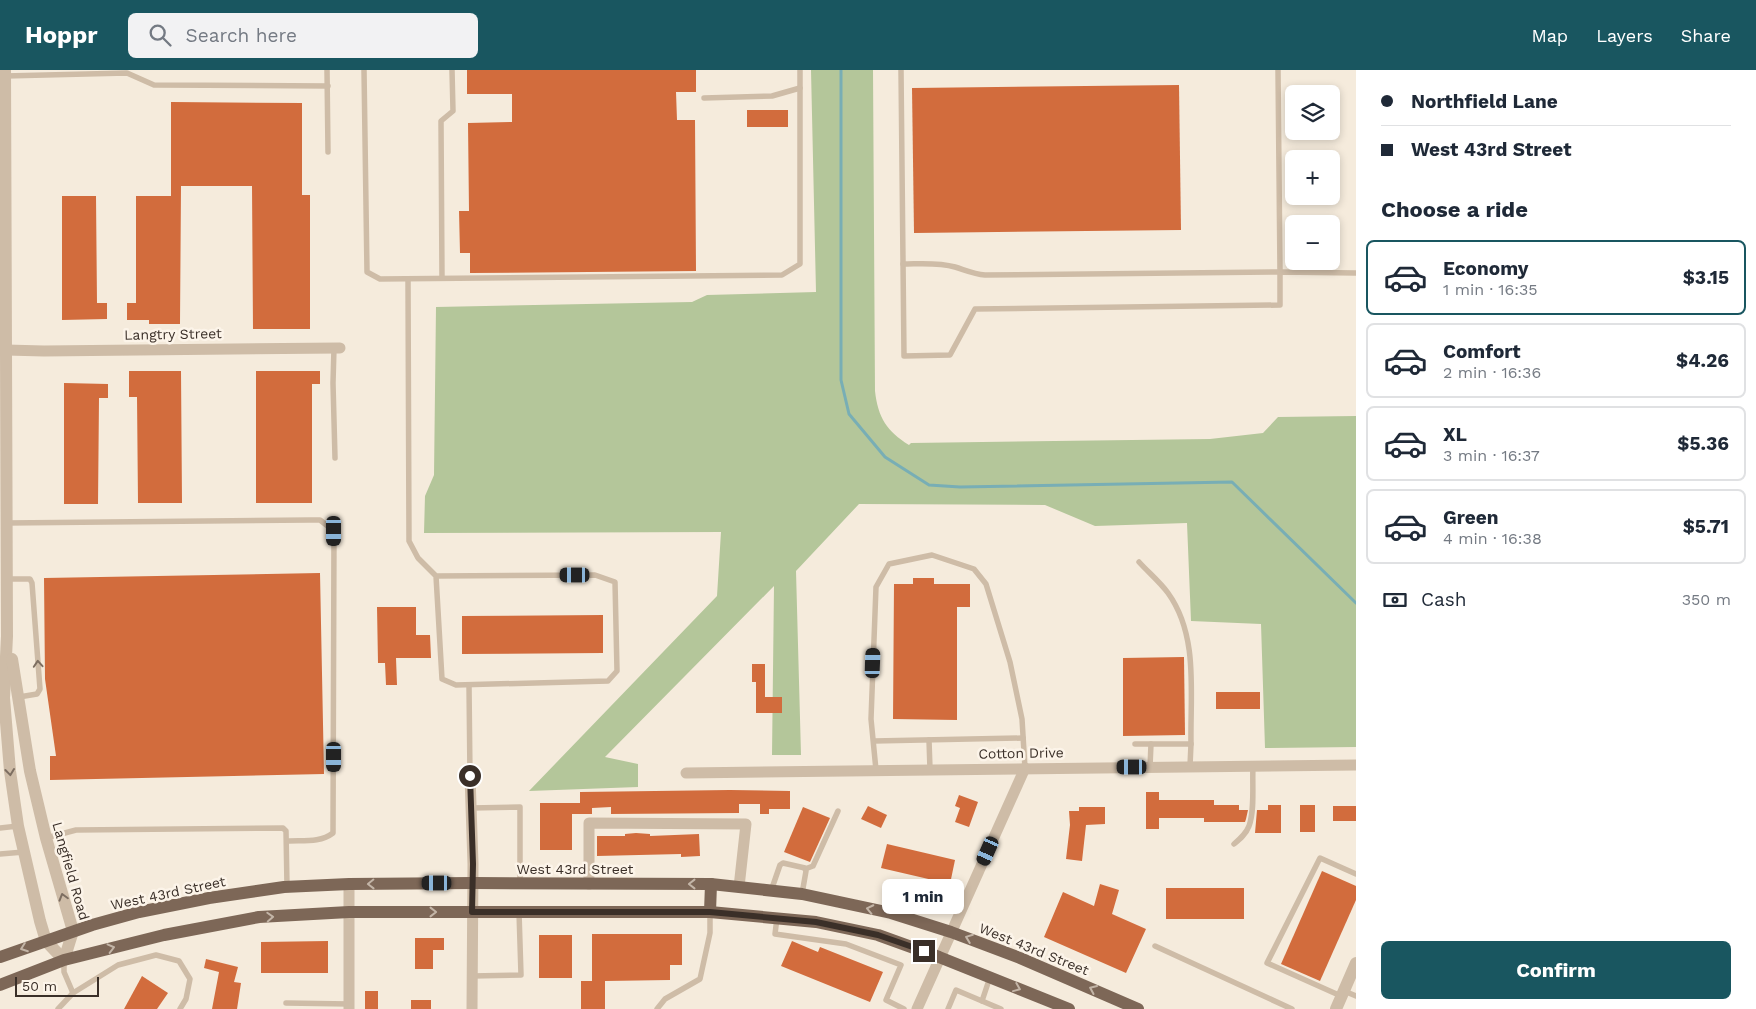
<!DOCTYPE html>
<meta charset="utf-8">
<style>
body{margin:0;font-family:"Work Sans",sans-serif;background:#f2f2f3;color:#1f2937;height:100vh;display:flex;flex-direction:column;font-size:19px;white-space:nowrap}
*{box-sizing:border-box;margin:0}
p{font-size:16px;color:#747a83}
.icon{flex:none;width:28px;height:28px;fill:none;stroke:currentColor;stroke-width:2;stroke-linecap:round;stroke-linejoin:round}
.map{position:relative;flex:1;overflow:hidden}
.drawer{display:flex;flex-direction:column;background:#fff;width:400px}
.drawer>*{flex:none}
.hud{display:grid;align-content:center;height:110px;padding:0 25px;background:#fff}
.controls{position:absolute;left:1285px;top:15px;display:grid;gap:10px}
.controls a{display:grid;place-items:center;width:55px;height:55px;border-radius:8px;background:#fff;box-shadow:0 2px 8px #0003;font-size:25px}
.scale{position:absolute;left:15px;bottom:12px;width:84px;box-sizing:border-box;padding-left:5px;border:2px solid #3a2f28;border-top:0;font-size:14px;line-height:18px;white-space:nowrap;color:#3a2f28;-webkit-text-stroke:4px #fcf4e9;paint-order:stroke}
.end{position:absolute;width:22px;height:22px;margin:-11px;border:6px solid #3a2f28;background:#fff;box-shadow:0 0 0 2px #fff}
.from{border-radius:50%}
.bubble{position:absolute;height:35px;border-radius:8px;background:#fff;box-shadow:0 2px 8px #0003;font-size:16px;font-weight:700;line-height:35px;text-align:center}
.car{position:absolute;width:15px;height:30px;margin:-15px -8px;border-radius:6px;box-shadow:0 0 4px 1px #0007;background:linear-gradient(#222 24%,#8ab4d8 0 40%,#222 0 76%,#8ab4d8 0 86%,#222 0)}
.hud b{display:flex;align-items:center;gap:18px;height:48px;font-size:19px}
.hud b+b{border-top:1px solid #e0e1e3}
.hud i{width:12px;height:12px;background:#1f2937}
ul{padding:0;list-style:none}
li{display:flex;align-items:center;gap:15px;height:75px;margin:0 10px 8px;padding:0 15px;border:2px solid #e0e1e3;border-radius:8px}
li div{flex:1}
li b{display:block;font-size:19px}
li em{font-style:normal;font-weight:700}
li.active{border-color:#195660}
li>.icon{width:45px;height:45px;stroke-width:1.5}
h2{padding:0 25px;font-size:22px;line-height:60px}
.pay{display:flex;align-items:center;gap:12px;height:55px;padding:0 25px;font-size:19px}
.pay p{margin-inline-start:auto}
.action{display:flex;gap:10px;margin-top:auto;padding:10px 25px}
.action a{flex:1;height:58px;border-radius:8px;background:#195660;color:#fff;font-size:20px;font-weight:700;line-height:58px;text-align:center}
header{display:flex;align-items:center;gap:30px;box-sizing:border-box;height:70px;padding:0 25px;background:#195660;color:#fff}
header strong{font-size:24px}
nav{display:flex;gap:28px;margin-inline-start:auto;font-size:18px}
.search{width:350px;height:45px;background:#f2f2f3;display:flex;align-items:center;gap:12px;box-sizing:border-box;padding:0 18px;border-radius:8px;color:#747a83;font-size:19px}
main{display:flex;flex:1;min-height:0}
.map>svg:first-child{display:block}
.green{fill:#b4c69a}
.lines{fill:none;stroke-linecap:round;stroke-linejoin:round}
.stream{stroke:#78aeb5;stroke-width:3}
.building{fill:#d26c3d}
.service{stroke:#cebca7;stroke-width:5.5}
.minor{stroke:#cebca7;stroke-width:11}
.tertiary{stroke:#cebca7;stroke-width:12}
.primary{stroke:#7d6757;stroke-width:12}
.oneway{stroke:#7d6e61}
.oneway2{stroke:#c3b5a7}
.route{stroke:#3a2f28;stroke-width:6}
.labels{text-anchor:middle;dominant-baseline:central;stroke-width:5;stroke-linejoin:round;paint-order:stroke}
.street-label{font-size:14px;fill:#3a2f28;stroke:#fcf4e9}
</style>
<header>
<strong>Hoppr</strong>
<div class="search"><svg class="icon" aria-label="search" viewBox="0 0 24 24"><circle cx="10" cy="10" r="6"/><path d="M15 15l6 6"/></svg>Search here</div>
<nav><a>Map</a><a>Layers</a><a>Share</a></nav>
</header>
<main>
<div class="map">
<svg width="1356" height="939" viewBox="0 0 1356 939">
<rect width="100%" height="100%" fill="#f5ebdc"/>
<!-- green -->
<path class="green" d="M811,0H873L875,321C878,348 887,361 909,375L911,373L1210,369L1263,363L1278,347L1356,346V677L1265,678L1261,554L1191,551L1187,453L1095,456L1045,435L859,434L796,501L801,685H772L774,516L605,687L638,694V717L529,721L717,526L721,462L424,463L425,426L434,405L436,237L692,232L707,225L816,222Z"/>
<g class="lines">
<!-- stream -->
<polyline class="stream" points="841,0 841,310 849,344 885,387 929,415 960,417 1232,412 1356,533"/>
</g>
<!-- building -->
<g class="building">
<polygon points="467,0 696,0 696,22 676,22 677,50 695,50 696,201 470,203 470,183 460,183 459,141 469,141 468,53 512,52 512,24 467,24"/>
<polygon points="1179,15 1181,160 914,163 912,18"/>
<polygon points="171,32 302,33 302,125 310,125 310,259 253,259 252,116 181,116 180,254 149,254 149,250 127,250 127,233 136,233 136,126 171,126"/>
<rect x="747" y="40" width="41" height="17"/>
<polygon points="62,126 96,126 97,233 107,233 107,249 62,250"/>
<polygon points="129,301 181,301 182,433 138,433 137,327 129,327"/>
<polygon points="256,301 320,301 320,314 312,314 312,433 256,433"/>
<polygon points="64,313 108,314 108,328 99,328 98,434 64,434"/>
<polygon points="320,503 324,704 50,710 50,686 56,686 45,609 44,508"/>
<polygon points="913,508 934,508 934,514 970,514 970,537 957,537 957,650 893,649 894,514 913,514"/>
<polygon points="377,537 416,537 416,565 430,565 431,588 396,588 397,615 386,615 385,593 378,593"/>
<polygon points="603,545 603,583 462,584 462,546"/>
<polygon points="1184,587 1185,665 1123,666 1123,588"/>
<polygon points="752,594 765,594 765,627 782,627 782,643 756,643 756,612 752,612"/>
<rect x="1216" y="622" width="44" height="17"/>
<polygon points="730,720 790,721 790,739 769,739 769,744 760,744 760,734 739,734 739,743 611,744 611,737 592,738 592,744 572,744 572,780 540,780 540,733 580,733 580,722"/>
<polygon points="1146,722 1159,722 1159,730 1214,730 1214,735 1239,735 1239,740 1248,740 1246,749 1245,752 1204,752 1204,748 1159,748 1159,759 1146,759"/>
<polygon points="959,725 978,732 969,757 955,752 960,738 955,736"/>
<polygon points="1268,735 1281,735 1281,763 1255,763 1257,740 1268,740"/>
<rect x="1300" y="735" width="15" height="27"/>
<polygon points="868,736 887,745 881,758 861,749"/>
<rect x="1333" y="736" width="23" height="15"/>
<polygon points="803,737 830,748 810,792 784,782"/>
<polygon points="1079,737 1105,737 1105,754 1086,755 1082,791 1066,789 1070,755 1069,741 1079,741"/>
<polygon points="636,763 650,764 650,766 699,764 700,786 681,787 681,784 597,786 597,766 625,766 625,764"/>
<polygon points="887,774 955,790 950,814 881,798"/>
<polygon points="1322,801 1356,816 1356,830 1320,911 1281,894"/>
<polygon points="1100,814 1119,820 1112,844 1146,859 1126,903 1044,867 1063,822 1094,836"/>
<rect x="1166" y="818" width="78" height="31"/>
<polygon points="592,864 682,864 682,895 670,895 670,910 605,911 605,939 581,939 581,911 592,911"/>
<rect x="539" y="865" width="33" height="43"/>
<polygon points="415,868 444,868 444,880 433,880 433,899 415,899"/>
<polygon points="328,871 328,903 261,903 261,872"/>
<polygon points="792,871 818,882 820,877 883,902 870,932 781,896"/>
<polygon points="206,889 238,897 234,912 241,913 237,939 212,939 219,902 204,898"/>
<polygon points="142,906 168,923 157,939 124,939"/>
<rect x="365" y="921" width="13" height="18"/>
<rect x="411" y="930" width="20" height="9"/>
</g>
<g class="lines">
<!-- service -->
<g class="service">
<polyline points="327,0 328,82"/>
<polyline points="364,0 367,202 380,209 782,205 800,194 800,0"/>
<polyline points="901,0 904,286 950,285 975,239 1280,235 1280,202 1356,203"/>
<polyline points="5,6 127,3 154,15 328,16"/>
<polyline points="704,28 772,26 800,18"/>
<path d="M903,194C919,194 938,192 955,197C965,200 974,204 985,205L1280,202L1278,0"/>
<polyline points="442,208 441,51 453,41 452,0"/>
<polyline points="408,209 409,471 418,488 436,506 595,505 615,512 617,601 608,611 456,615 442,609 436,506"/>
<polyline points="334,278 333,313 335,388"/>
<path d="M7,453L310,450H320L334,461L333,763C320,773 303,770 287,771"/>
<path d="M1139,492C1148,502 1160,512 1168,523C1199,566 1190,624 1191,674"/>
<polyline points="7,509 30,509 32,513 40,619 37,624 19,627"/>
<polyline points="469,615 470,706"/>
<polyline points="929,670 930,699"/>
<polyline points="874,671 1023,668"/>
<polyline points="1135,674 1151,674"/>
<polyline points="1150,697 1151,674 1191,674 1190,696"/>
<polyline points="876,700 871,649 876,517 889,494 932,485 974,499 986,514 1010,592 1022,649 1025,698"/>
<polyline points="471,738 520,737 520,813"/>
<polyline points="0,758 18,756"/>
<polyline points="46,768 76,760 283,758 286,761 287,816"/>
<path d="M1234,774C1240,769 1246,764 1249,756C1255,740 1252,714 1253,696"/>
<polyline points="0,784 24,782"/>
<polyline points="805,799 813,796 838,741"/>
<polyline points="771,821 780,795 783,793 805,798 806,801 802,824"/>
<polyline points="777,848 775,864 846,874 901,895 886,930 904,939"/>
<polyline points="1155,876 1292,939"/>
<polyline points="64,891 64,902 73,923 118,895 156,885 179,891 190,909 186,929 180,939"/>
<polyline points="472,906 521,905 519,842"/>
<polyline points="990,907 982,931 1001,939"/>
<polyline points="1344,921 1356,926"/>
<polyline points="1341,926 1267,893 1320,788 1356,804"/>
<polyline points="286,933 349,934"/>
<polyline points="58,939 73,923"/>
<polyline points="657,939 665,929 700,909 710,863 710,842"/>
<polyline points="948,939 956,920 982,931"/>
</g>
<!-- minor -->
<g class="minor">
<polyline points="6,280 44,281 340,278"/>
<polyline points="686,703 1356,695"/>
<polyline points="470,706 473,794 472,939"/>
<polyline points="589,814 589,753 746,754 739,817"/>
<polyline points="349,939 349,814"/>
<polyline points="917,939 1025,698"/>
</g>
<!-- tertiary -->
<g class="tertiary">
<polyline points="5,0 7,566 4,628 10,701 18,756 40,851 46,871 64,890"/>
<polyline points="12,589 30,701 46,768 73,861 64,890"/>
<polyline points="1336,939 1356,893"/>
</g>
<!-- primary -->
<g class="primary">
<polyline points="710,842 711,814"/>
<polyline points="0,887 92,855 139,842 209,828 284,817 349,814 473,813 711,814 802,824 891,843 951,862 1020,888 1138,939"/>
<polyline points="0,915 64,890 164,865 259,847 349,842 710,842 816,852 878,865 939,887 1069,939"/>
</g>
</g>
<!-- one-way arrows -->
<defs><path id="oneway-chevron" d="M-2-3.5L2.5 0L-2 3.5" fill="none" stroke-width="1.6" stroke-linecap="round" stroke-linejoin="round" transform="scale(1.25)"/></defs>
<g class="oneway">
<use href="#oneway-chevron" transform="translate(38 594) rotate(-94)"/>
<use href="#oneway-chevron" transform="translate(10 702) rotate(83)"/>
<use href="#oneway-chevron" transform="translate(63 827) rotate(-106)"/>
</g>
<g class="oneway2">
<use href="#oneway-chevron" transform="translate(371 814) rotate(179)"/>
<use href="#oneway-chevron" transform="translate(692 814) rotate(-180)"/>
<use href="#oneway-chevron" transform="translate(870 839) rotate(-168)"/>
<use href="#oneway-chevron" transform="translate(433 842)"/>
<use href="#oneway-chevron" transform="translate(270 847) rotate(-3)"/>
<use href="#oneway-chevron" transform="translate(969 868) rotate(-159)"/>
<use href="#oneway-chevron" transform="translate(24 878) rotate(160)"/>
<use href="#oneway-chevron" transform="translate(111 878) rotate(-14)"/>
<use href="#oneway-chevron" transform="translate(1017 918) rotate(22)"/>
<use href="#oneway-chevron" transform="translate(1093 919) rotate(-156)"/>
</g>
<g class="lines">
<!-- route -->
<polyline class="route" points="470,706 473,794 472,842 710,842 816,852 878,865 924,881"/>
</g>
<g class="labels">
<!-- street labels -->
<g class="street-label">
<text transform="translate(173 264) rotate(-1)">Langtry Street</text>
<text transform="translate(1021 683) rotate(-1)">Cotton Drive</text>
<text x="575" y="799">West 43rd Street</text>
<text transform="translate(71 801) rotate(74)">Langfield Road</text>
<text transform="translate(168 823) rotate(-12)">West 43rd Street</text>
<text transform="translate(1034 879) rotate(22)">West 43rd Street</text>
</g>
</g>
</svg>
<div class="controls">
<a><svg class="icon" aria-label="layers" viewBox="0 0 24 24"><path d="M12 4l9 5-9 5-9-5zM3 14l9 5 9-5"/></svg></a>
<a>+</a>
<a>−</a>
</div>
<div class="scale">50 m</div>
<i class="end from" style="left:470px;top:706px"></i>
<i class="end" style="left:924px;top:881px"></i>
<div class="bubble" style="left:882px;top:809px;width:82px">1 min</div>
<i class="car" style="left:334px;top:461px;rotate:180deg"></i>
<i class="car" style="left:575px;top:505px;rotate:270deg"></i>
<i class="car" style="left:873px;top:593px;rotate:2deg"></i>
<i class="car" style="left:334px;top:687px;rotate:180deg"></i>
<i class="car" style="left:1132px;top:697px;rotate:270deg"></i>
<i class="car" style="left:988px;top:781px;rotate:204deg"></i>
<i class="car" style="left:437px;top:813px;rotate:270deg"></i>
</div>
<section class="drawer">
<div class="hud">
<b><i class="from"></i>Northfield Lane</b>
<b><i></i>West 43rd Street</b>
</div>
<h2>Choose a ride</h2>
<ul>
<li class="active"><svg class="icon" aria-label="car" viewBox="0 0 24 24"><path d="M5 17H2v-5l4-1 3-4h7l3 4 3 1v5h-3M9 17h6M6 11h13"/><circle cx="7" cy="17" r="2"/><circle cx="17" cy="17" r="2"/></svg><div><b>Economy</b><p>1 min · 16:35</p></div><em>$3.15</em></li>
<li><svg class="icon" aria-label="car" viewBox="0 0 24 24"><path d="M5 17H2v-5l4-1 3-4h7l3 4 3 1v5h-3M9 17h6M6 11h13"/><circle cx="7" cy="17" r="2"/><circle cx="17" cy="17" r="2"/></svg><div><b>Comfort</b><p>2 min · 16:36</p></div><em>$4.26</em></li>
<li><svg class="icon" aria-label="car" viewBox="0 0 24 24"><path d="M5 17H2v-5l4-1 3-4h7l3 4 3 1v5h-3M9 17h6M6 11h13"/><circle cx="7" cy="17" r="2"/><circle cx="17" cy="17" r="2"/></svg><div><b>XL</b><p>3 min · 16:37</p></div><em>$5.36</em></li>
<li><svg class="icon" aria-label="car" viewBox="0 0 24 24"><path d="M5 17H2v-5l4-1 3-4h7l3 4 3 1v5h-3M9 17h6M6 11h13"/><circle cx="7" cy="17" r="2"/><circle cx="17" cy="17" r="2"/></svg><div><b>Green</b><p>4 min · 16:38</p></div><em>$5.71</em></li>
</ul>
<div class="pay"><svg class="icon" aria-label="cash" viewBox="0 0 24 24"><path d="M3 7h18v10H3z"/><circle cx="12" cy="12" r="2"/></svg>Cash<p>350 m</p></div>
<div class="action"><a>Confirm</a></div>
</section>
</main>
